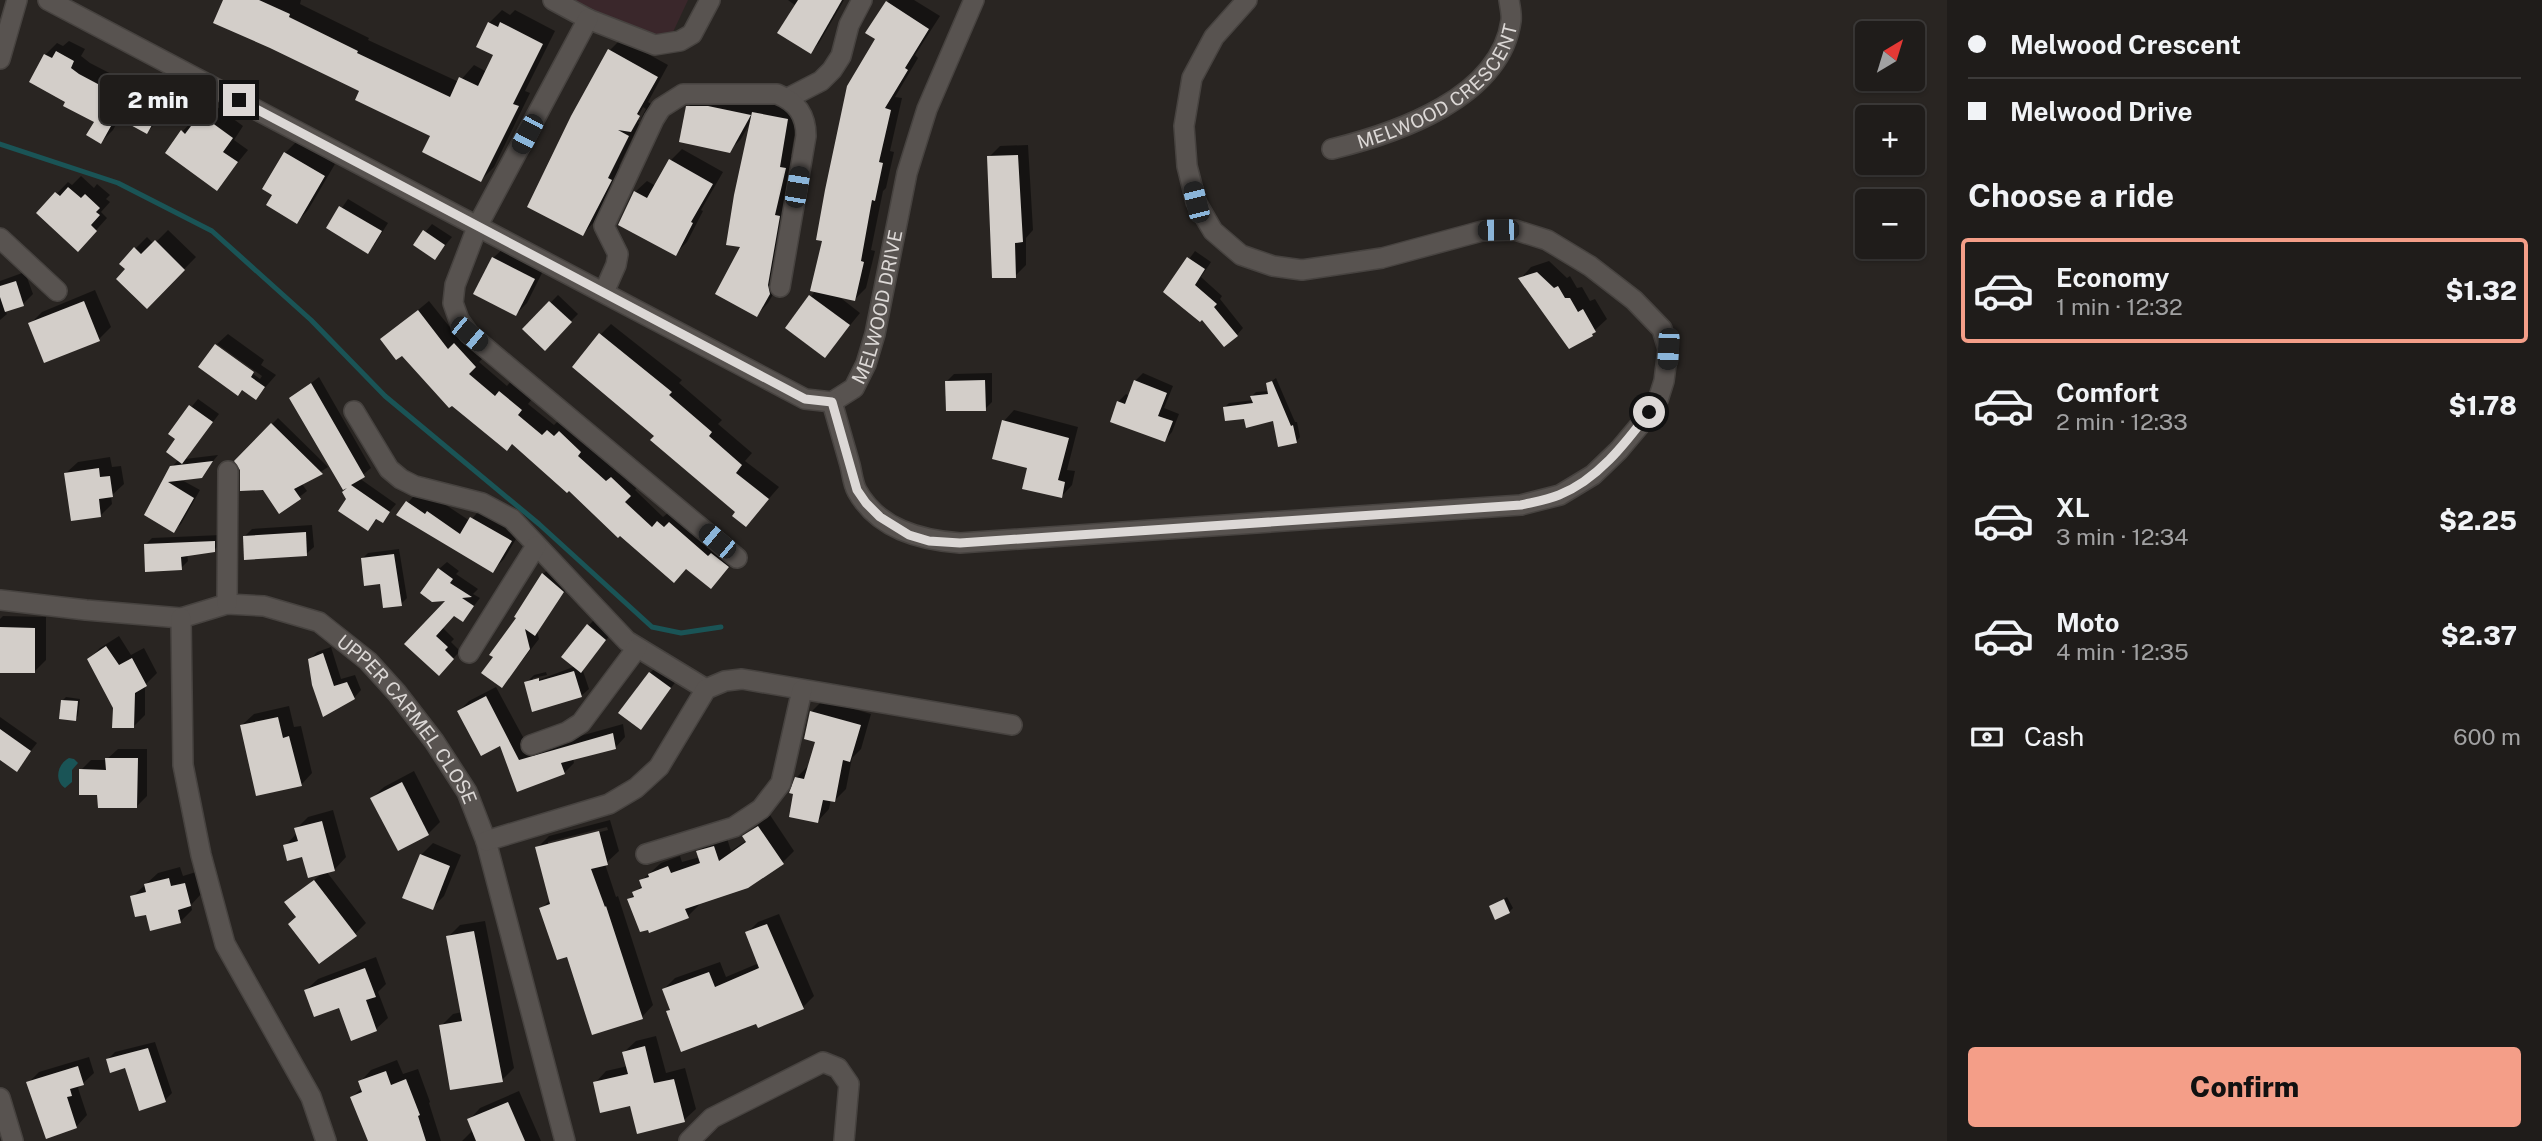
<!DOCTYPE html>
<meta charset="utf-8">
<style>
body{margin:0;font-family:"Public Sans",sans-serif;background:#272523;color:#f1f3f6;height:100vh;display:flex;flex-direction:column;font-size:26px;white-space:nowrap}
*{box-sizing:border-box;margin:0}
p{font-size:23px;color:#a1a1a2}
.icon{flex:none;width:38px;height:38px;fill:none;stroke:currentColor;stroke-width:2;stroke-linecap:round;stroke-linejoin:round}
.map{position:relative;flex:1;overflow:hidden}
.details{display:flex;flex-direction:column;background:#1f1c1a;width:595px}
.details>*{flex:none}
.top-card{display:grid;align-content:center;height:154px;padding:0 21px;background:#1f1c1a}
.needle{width:46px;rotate:38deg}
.fabs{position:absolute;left:1855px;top:21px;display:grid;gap:14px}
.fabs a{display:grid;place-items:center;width:70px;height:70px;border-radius:7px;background:#1f1c1a;box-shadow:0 2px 5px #0004,0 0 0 2px #3c3a39;font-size:35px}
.end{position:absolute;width:32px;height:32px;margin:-16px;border:9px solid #dcd8d6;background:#111;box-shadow:0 0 0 4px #111}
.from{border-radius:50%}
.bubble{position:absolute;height:49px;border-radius:7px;background:#1f1c1a;box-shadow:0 2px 5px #0004,0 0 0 2px #3c3a39;font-size:23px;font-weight:800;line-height:49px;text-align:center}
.car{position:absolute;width:21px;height:42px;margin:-21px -10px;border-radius:9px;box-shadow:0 0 5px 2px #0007;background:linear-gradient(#222 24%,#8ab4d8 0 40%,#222 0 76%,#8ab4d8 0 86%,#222 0)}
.top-card b{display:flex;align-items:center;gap:24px;height:66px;font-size:26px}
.top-card b+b{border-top:2px solid #3c3a39}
.top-card i{width:18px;height:18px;background:#f1f3f6}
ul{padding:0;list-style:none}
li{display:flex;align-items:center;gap:21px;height:105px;margin:0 14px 10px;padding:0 7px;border:4px solid transparent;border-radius:7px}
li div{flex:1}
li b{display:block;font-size:26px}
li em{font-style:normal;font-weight:800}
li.active{border-color:#f49e88}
li>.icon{width:63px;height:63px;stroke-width:1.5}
h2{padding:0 21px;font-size:32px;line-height:84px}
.pay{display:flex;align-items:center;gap:18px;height:77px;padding:0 21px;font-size:26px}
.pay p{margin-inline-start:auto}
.cta{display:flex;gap:14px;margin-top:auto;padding:14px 21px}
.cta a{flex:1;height:80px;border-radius:7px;background:#f49e88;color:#111;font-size:28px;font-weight:800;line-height:80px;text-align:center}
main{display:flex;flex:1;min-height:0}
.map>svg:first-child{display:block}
.education{fill:#3a272b}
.water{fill:#1a5456}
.shadow{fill:#0007;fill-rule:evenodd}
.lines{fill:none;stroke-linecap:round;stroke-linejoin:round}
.stream{stroke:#1a5456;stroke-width:5}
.building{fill:#d3cec9}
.minor-casing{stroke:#474340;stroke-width:22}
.minor{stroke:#585350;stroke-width:19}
.route{stroke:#dcd8d6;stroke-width:9}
.labels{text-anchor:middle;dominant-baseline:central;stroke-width:7;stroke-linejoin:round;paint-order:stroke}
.street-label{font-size:19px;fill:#dcd8d6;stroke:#201b18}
</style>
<main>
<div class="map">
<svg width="1947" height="1141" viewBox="0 0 1947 1141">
<rect width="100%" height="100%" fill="#292522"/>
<!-- education -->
<polygon class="education" points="571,0 688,0 667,45"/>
<!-- water -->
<path class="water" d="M69,758L74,759L78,763L72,770V782L65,788C54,781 57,764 69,758Z"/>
<!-- shadow -->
<g class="shadow">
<polygon points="225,0 301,0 300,4 369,38 368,40 459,82 474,65 487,72 496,55 489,23 502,10 510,15 515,10 555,31 525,91 530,93 494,167 481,180 432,135"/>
<polygon points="788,0 844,0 819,43 811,52 796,6"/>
<polygon points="889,0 914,0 940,16 915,55 918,58 895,97 902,98 890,151 894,152 886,188 883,191 871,250 875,251 866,288 855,299 837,295 860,313 825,356 787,327 816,290 877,39 868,33"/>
<path d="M621,39L668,65L648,102L651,104L638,123L639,124L619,166L622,168L594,222L583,234L609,51ZM643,107L646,109L640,120H636Z"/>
<polygon points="69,41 85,49 81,56 90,63 123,80 125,78 169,102 159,120 147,132 120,117 113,130 101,142 96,121 68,101 31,81 45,55 57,43 63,46"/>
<polygon points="700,95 720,95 763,104 766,102 799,108 791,156 796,157 781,281 768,303 757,315 743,246 751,121 741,139 729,151 688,107"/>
<polygon points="213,104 243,126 234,140 248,150 217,188 182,132 193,120 196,122"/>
<polygon points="297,141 335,164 308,210 297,222 274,195 264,189 285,153"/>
<polygon points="1028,145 1033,230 1026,238 1026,265 1015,276 989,157 1000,146"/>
<polygon points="682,149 723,172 701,210 703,211 687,242 675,254 635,192 647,181 656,186 671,160"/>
<polygon points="81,176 94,188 97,184 110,195 106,199 110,202 101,212 107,218 89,238 38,213 68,182 72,185"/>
<polygon points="348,199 388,223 375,244 368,252 328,228"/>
<polygon points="432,224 452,237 435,258 415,244"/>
<polygon points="168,230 196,257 147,307 127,269 121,263 147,237 154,244"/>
<polygon points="505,247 545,267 527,303 516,314 493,258"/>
<polygon points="1195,251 1211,262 1201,277 1222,296 1220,299 1243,328 1237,335 1202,317 1165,292"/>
<polygon points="1549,261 1567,278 1570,276 1577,288 1582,287 1590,301 1595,299 1607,319 1595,330 1520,279 1531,267"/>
<polygon points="25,272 33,294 23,304 5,310 7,314 0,320 0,281"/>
<polygon points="95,290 111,327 99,339 45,361 30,324 42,312"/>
<polygon points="558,295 578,314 545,348 525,329"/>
<polygon points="429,301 460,340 466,334 486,355 479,362 507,386 511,381 532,399 528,404 554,425 559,420 618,471 623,467 640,484 635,490 663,517 669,512 738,556 722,576 569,489 383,339"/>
<polygon points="611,324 682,380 679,383 722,420 718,424 752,453 745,461 779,487 746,525 737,512 656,436 600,335"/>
<polygon points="228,334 264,360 261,365 276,375 256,398 215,346 260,379 262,376 217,344"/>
<polygon points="992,373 992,402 985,409 947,381 954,374"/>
<polygon points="1143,373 1173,386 1164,408 1179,414 1172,432 1165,440 1118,402 1126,394 1130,396 1135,381"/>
<polygon points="319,377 371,468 359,478 396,504 382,521 378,518 368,529 344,492 352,484 292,398"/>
<polygon points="1276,378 1295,422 1297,422 1300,437 1296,442 1274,419 1245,417 1225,407 1229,403 1254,400 1252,396 1256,392 1269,391 1268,384"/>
<polygon points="198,399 219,414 185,459 218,455 201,476 180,479 200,490 181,524 174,530 146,514 172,467 179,459 178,439 170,433"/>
<polygon points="1014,410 1078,427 1067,470 1075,471 1072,485 1062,496 1029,466 1004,421"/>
<polygon points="278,418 328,467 302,484 307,491 280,512 264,489 242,470 236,461"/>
<polygon points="110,457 112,467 121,466 124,484 111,496 112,504 100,516 66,473 78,462"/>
<polygon points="419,490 438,503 440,501 470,521 483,506 522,529 504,559 493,570 398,514"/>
<polygon points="312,525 314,547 306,554 245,536 252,529"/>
<polygon points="221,535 221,543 214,550 187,554 188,561 181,568 145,545 152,538"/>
<polygon points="399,549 407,598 401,604 362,559 368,553"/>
<polygon points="447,562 459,571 456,574 478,589 473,594 480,598 463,620 454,614 442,627 454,639 451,642 460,651 439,674 406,644 449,598 439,569"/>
<polygon points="553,565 572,581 537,631 539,639 502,686 518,618 516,617 543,574"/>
<polygon points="3,616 46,617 46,660 34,672 0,671 0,619"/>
<polygon points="596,618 613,632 582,668 589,689 581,696 526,683 534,675 546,672 547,675 533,678 533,682 576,666 588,626"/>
<polygon points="119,636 131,655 144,648 157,673 145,685 145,715 133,727 115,707 89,659 100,648"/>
<polygon points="331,647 341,679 355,675 361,690 354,698 324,715 310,660 317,652"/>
<polygon points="657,666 677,680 641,727 650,673"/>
<polygon points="496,687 530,750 623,724 625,737 615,748 573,758 574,763 564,773 518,790 501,744 459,711 469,701"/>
<polygon points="66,697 80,699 78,716 75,719 63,700"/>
<polygon points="823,700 871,714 861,749 852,758 846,789 835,800 831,799 829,809 818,821 796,778 808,766 817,741 811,712"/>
<polygon points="289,706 294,727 301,726 312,773 301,785 242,725 254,714"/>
<polygon points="0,717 37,743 16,770 0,758"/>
<polygon points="118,749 147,749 147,796 137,806 99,794 81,770 91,760 106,760"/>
<polygon points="414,771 440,822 428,834 372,798 384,787"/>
<polygon points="333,810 346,857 335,869 326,871 366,923 355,934 297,916 287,902 324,872 303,855 285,846 297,833 296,829 308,817"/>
<polygon points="770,815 794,851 783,862 747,886 698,903 699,905 688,916 629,900 643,884 641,881 661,863 680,856 682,862 700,857 698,852 710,840 726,835 731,851 747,840 744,836"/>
<path d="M610,820L619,851L605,864L616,897L618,896L653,1005L642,1017L541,909L551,899L537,848L549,836ZM607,827L608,830L548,846V842Z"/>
<polygon points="433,843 461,855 444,896 432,908 421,855"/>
<polygon points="180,867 183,876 196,872 202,893 191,905 192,910 180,922 147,913 132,897 158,873"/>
<polygon points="1507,897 1513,908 1509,912 1491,907"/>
<polygon points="779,914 814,996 803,1007 668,1012 671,1008 664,989 675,978 720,962 726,977 759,963 747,933 758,922"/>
<polygon points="485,921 514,1068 502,1080 441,1026 453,1014 462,1012 448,937 460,925"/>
<polygon points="376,957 386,984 378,992 388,1018 376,1029 352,1038 340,1006 306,990 318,979"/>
<polygon points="656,1036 666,1073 685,1068 696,1109 684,1120 631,1104 595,1083 606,1071 628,1066 624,1052 636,1041"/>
<polygon points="155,1042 172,1093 165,1100 140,1109 126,1066 108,1059 115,1052"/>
<polygon points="89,1057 94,1073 78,1088 87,1115 77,1126 47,1137 28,1083 39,1072"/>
<polygon points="397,1060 403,1074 418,1069 430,1102 429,1103 441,1141 369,1141 352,1097 362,1088 360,1082 371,1070"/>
<polygon points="519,1091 541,1141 462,1141 473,1130 469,1120 480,1108"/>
</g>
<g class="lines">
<!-- stream -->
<polyline class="stream" points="0,144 118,183 212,231 311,320 385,396 539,524 652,627 681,633 721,627"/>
</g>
<!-- building -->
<g class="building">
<polygon points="223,0 259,0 290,14 289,17 358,51 357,53 450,97 459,77 478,86 493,55 476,47 488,22 498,27 500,22 543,44 513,104 519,106 481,182 422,152 430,136 355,100 359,91 270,48 213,23"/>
<polygon points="798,0 842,0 811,54 777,33"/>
<polygon points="886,1 929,29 905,68 908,70 885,108 891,110 879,162 883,163 875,201 872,200 861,261 864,262 855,301 810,291 822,241 816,240 825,190 847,86 875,39 865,33"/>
<polygon points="608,49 658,77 637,114 640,116 631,132 618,130 629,136 608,178 612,180 583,236 527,207 571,116"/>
<polygon points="56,51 74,61 71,68 79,74 111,91 112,89 158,114 147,134 116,117 101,144 86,135 94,122 63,106 65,102 29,82 44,54 52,58"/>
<polygon points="686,106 708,106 751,115 730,153 679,142"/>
<polygon points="752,112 788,119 780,167 786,168 775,215 780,216 768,285 770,294 757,317 715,294 740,247 726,245 734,195"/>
<polygon points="200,114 233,138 223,152 238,162 217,191 165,153 181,130 185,134"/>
<polygon points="284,152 325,176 297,224 266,205 272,195 262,189"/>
<polygon points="1018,155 1023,242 1015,243 1016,278 992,278 987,156"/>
<polygon points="669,159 713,184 691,222 693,223 676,256 618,225 634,191 647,198"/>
<polygon points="68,187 81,198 85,194 100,208 96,212 100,215 91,225 97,231 78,252 36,213 55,192 60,196"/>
<polygon points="339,206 382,231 368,254 326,228"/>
<polygon points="423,230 445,245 435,260 413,245"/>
<polygon points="155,240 185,270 147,309 116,279 125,269 119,264 134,247 141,254"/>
<polygon points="492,257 535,279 516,316 473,294"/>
<polygon points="1187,257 1205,269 1195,285 1217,304 1214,307 1238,336 1224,347 1202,320 1200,322 1163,292"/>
<polygon points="1537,272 1554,288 1558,286 1565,298 1570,298 1578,312 1583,309 1596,332 1592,334 1593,336 1569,349 1518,278"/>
<polygon points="16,281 24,306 5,312 0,297 0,286"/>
<polygon points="809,295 850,325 825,358 785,328"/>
<polygon points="84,301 100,341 44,363 28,323"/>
<polygon points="549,301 572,322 545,351 522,329"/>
<polygon points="418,310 448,349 454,343 476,367 469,374 495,396 499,391 522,410 518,415 542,435 547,430 554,436 559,431 581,452 578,456 606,481 611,477 631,496 625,502 652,527 657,521 664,527 669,522 708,556 711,553 729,567 711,589 686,569 674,583 620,536 618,538 569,491 567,493 512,444 507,451 452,406 449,408 402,356 396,360 380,339"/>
<polygon points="599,333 672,392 669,395 712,432 709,436 742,465 736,473 769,499 746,527 732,516 735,512 650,440 654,436 572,367"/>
<polygon points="215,344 254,372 251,377 265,387 256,400 242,390 238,396 198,367"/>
<polygon points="985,380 986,411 946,411 945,381"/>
<polygon points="1134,380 1167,393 1158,416 1173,421 1165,442 1110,422 1117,401 1125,404"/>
<polygon points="1272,381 1291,426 1293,425 1297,443 1278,447 1273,421 1246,428 1244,419 1225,421 1223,407 1253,403 1250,396 1268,394 1266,383"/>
<polygon points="311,383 365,477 351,485 390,512 383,523 376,519 368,531 338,511 346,499 342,492 347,488 343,490 289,398"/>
<polygon points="189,405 213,422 182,464 166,452 175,439 168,434"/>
<polygon points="1002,420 1069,438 1058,480 1065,482 1062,498 1022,489 1027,468 992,459"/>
<polygon points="271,423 323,474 294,489 301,499 279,514 263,490 240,491 240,470 234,461"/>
<polygon points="213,461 202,478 168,482 194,498 174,533 144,515 170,466"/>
<polygon points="99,468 100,477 110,476 113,497 99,499 101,517 71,521 64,473"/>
<polygon points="406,501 425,514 427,511 460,534 470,517 512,541 493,573 396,515"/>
<polygon points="306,532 307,556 244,560 243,536"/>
<polygon points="215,541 215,552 181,557 182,570 145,572 144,544"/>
<polygon points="394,554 402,606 383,608 380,584 364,586 361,558"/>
<polygon points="438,568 453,579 450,583 472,597 462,598 474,606 463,622 454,616 436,636 448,647 445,650 454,659 439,676 404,644 445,601 432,602 420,593"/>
<polygon points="542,573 564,592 535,636 525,629 530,649 502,688 481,673 493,657 489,655 516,618 514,617"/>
<polygon points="587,624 606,640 581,673 561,657"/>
<polygon points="0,627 35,628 35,673 0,673"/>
<polygon points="106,646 119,665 132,658 147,686 135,693 134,728 112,728 113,708 87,659"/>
<polygon points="323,653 334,686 347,682 355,699 323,717 312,685 308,659"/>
<polygon points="574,671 582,697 532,712 524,682 539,678 539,681"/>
<polygon points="649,672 671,688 641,730 618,713"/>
<polygon points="486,696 519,760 613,733 616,749 561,763 565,774 517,792 500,746 481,756 457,711"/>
<polygon points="61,700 78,701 76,721 59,719"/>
<polygon points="810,711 861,725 850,762 843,760 835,802 823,800 818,823 789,817 793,794 789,793 795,777 804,779 815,742 804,739"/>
<polygon points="278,717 283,738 289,736 302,786 256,796 240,725"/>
<polygon points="0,729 31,751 17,772 0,760"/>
<polygon points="105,758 138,758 137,808 98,808 97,795 79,795 79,769 106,770"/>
<polygon points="402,782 429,835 398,851 370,798"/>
<polygon points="322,821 335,871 308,878 302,857 287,861 283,845 298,841 294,828"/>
<polygon points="758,826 784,864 748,888 685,909 689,918 649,933 648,930 640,932 627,899 634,897 632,892 642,888 639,880 649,877 648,874 668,866 671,873 700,863 696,851 714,846 719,861 746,842 742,836"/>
<polygon points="599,831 608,865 591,869 605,907 606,906 643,1019 592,1035 567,957 557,960 539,908 550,904 535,847"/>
<polygon points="420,854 450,866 433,910 402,898"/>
<polygon points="169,878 171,886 185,883 191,906 178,910 181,923 150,931 146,915 135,917 130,896 146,892 144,884"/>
<polygon points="314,880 357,936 319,964 288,924 296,917 284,902"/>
<polygon points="1504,899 1510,913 1495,920 1489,906"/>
<polygon points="767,924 804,1009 758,1028 756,1024 681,1052 666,1011 670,1010 662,989 709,972 715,987 759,968 745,932"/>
<polygon points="474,931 503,1082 450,1090 439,1025 462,1021 446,936"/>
<polygon points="365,968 376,997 366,1000 377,1031 351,1041 339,1008 314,1017 304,990"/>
<polygon points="645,1046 654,1083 674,1079 685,1122 637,1134 630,1106 600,1113 593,1082 628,1074 622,1052"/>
<polygon points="148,1048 166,1102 139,1111 125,1068 110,1073 106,1059"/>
<polygon points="78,1066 84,1085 70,1089 72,1096 67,1097 77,1128 46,1139 26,1082"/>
<polygon points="386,1071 391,1085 406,1079 420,1115 418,1116 426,1141 368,1141 350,1097 362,1092 358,1081"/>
<polygon points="508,1102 525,1141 476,1141 467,1119"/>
</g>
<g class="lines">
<defs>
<g id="minor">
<path id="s1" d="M48,0L805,399L832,402L854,388L866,364L875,334L907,173L927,109L974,0"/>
<polyline points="553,0 588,19 655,45 680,41 692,34 710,0"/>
<polyline points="588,19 478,225 455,285 453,303 459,320 469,334 737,558"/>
<polyline points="0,59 17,0"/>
<polyline points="788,98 821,81 832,70 841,56 849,25 862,0"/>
<path id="s2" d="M1332,149C1397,133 1500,98 1511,21C1512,15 1510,7 1509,0"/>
<polyline points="0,238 57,291"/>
<path d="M604,292L616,265L618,254L604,226L654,119L661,108L683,94H777C797,102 806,115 806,136L780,287"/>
<path d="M832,402C838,423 844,444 850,465C852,473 853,484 857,491C878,529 920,540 960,543L1521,505L1560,495L1593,475L1619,450L1640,425L1658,400L1664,381L1668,349L1662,329L1634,300L1590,266L1547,240L1515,230L1482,231L1382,258L1302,270L1273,266L1241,255L1213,231L1196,202L1187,166L1184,126L1192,78L1214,37L1247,0"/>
<polyline points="354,411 389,469 401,479 415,486 482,503 512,519 627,641 706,689"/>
<path id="s3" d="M0,600L86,610L181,618L227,604L264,606L319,622L368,661L397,693L434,741L467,792L486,841L565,1141"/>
<polyline points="227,604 228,471"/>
<polyline points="181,618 183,765 201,855 225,944 311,1097 326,1141"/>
<polyline points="469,653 536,546"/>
<polyline points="531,745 567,732 581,723 637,648"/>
<polyline points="486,841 609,804 636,788 659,767 706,689 725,681 742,679 1012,725"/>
<polyline points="646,854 734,827 761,809 781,783 802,690"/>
<polyline points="0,1098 13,1141"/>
<polyline points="689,1141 712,1118 823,1062 838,1068 849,1084 844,1141"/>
</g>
</defs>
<!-- minor casing -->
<use href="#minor" class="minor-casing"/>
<!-- minor -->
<use href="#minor" class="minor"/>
</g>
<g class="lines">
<!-- route -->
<path class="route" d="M239,100L805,399L832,402L857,490L866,503L880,517L909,535L929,541L960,543L1521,505C1534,502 1547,500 1559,495C1597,480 1625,444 1649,412"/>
</g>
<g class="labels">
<!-- street labels -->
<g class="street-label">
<text stroke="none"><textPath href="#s2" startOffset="128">MELWOOD CRESCENT</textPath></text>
<text stroke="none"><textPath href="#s1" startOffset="994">MELWOOD DRIVE</textPath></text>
<text stroke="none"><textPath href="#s3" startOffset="457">UPPER CARMEL CLOSE</textPath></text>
</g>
</g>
</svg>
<div class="fabs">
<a><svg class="needle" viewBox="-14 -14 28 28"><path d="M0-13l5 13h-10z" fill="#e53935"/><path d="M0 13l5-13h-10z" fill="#a1a1a2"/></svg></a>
<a>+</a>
<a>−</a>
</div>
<i class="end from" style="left:1649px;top:412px"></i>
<i class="end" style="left:239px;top:100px"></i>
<div class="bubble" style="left:100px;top:75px;width:116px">2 min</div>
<i class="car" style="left:527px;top:134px;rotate:208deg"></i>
<i class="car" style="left:797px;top:187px;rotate:10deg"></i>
<i class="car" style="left:1196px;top:202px;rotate:346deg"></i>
<i class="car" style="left:1498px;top:230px;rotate:269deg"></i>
<i class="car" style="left:469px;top:334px;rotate:130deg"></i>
<i class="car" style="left:1668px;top:349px;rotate:183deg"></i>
<i class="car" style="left:717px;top:541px;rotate:310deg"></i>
</div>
<section class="details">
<div class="top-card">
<b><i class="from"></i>Melwood Crescent</b>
<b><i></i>Melwood Drive</b>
</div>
<h2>Choose a ride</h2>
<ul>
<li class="active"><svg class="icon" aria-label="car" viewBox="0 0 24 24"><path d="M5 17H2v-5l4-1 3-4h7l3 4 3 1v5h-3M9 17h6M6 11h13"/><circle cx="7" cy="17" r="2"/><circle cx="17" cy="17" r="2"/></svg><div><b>Economy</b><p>1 min · 12:32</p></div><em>$1.32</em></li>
<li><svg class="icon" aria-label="car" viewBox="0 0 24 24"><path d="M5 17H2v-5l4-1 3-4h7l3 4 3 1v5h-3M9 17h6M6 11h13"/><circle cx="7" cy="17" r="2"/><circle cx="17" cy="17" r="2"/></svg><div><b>Comfort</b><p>2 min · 12:33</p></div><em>$1.78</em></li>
<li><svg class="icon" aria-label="car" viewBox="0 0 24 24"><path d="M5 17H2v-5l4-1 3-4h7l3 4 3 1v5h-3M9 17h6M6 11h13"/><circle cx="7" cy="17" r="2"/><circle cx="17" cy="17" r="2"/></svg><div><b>XL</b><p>3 min · 12:34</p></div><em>$2.25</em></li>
<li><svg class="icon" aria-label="car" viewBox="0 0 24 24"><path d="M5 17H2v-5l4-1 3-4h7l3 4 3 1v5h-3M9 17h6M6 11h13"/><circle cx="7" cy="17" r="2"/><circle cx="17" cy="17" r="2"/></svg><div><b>Moto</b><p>4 min · 12:35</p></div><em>$2.37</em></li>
</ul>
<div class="pay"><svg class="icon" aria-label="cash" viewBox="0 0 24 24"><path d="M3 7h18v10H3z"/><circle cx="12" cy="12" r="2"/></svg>Cash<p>600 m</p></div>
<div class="cta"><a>Confirm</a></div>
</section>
</main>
